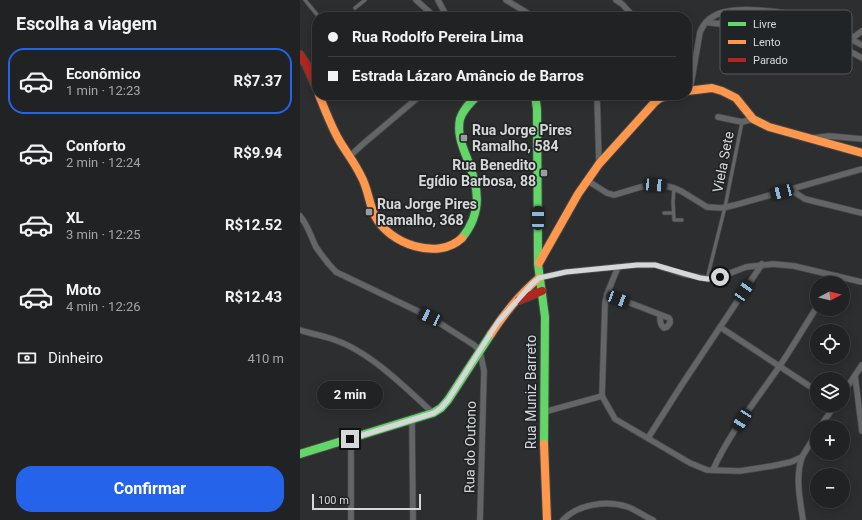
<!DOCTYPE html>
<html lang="pt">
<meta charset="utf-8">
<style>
body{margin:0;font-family:Roboto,sans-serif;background:#2d2f30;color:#f1f3f6;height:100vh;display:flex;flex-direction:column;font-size:15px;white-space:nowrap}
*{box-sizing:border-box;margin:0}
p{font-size:13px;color:#a2a4a6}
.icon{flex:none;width:22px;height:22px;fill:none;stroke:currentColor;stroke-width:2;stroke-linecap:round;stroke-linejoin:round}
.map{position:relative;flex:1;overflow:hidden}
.panel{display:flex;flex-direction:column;background:#212223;width:300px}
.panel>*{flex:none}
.banner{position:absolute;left:12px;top:12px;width:380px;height:88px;border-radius:16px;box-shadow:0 2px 10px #0003,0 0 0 1px #3e3f41;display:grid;align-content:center;height:88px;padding:0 16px;background:#212223}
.needle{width:26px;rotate:83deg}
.tools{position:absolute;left:510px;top:276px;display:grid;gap:8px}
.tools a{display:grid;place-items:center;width:40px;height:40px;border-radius:50%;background:#212223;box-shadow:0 2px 10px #0003,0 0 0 1px #3e3f41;font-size:20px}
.scale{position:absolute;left:12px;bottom:10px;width:109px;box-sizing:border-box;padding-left:4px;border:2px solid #d5d7d8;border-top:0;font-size:11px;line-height:14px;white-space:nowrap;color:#d5d7d8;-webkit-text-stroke:3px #212426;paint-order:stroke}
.end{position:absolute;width:18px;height:18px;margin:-9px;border:5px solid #d5d7d8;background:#111;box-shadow:0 0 0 2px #111}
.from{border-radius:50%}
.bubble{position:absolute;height:28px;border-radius:14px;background:#212223;box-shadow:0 2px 10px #0003,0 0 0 1px #3e3f41;font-size:13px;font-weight:700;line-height:28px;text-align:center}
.car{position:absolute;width:12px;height:24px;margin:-12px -6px;border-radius:5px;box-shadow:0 0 3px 1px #0007;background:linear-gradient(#222 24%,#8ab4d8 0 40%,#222 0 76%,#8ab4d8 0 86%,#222 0)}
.banner b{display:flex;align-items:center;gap:14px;height:38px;font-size:15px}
.banner b+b{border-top:1px solid #3e3f41}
.banner i{width:10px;height:10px;background:#f1f3f6}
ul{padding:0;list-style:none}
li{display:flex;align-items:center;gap:12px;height:66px;margin:0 8px 6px;padding:0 8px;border:2px solid transparent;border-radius:16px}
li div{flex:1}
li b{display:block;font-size:15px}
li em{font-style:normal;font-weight:700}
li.selected{border-color:#2563eb}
li>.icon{width:36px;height:36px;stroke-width:1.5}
h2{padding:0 16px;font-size:18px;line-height:48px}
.pay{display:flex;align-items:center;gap:10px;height:44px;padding:0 16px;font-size:15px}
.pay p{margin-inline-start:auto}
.action{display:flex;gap:8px;margin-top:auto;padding:8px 16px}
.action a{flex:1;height:46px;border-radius:16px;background:#2563eb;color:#fff;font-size:16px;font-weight:700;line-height:46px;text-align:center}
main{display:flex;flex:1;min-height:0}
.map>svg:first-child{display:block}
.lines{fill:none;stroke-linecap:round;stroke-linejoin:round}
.lane-casing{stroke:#474949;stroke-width:4.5}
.street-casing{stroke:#474949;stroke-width:7}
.fast-casing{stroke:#474949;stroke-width:10}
.slow-casing{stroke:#474949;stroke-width:10}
.jam-casing{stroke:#474949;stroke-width:10}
.lane{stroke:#636566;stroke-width:3}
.street{stroke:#636566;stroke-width:5.5}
.fast{stroke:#63d668;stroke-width:8}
.slow{stroke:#ff974d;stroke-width:8}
.jam{stroke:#b3261e;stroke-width:8}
.route{stroke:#d5d7d8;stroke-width:5}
.poi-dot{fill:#9a9c9d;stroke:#212426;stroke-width:1.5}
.labels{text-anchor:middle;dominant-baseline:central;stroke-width:3.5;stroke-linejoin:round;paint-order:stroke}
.poi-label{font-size:14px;font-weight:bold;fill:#d5d7d8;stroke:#212426;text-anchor:start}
.street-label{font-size:14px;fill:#d5d7d8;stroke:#212426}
.key{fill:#212426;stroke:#575a5b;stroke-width:1}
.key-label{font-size:11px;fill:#d5d7d8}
</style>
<main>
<section class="panel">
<h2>Escolha a viagem</h2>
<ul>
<li class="selected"><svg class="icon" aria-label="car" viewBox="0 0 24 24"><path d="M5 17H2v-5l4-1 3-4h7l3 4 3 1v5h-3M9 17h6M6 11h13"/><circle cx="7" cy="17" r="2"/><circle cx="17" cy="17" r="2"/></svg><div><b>Econômico</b><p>1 min · 12:23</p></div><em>R$7.37</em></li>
<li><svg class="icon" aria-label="car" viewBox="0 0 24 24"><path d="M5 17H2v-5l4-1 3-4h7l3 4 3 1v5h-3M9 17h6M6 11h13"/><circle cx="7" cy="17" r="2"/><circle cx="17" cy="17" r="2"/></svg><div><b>Conforto</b><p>2 min · 12:24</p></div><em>R$9.94</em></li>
<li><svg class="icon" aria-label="car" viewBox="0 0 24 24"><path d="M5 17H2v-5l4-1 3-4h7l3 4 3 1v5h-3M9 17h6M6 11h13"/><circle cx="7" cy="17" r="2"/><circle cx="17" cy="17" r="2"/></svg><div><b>XL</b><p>3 min · 12:25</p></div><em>R$12.52</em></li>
<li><svg class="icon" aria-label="car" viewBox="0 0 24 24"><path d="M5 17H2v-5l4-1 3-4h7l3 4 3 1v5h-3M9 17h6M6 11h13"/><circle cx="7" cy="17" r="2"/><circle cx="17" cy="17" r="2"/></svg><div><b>Moto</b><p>4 min · 12:26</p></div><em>R$12.43</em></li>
</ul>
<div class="pay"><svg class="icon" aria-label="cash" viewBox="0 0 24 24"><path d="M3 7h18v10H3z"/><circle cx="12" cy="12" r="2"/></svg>Dinheiro<p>410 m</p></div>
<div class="action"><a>Confirmar</a></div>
</section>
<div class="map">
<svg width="562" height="520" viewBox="0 0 562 520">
<rect width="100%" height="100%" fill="#2c2e2f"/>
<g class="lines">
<defs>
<g id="lane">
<polyline points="5,0 19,17"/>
<polyline points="55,8 65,0"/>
<polyline points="374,188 373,202 374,220 382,220"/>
<polyline points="364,213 373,213"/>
<polyline points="407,279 425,207 442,122"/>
</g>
<g id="street">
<polyline points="116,0 135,17"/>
<polyline points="138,0 147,17"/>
<polyline points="206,0 234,17"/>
<polyline points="316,0 322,4 334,17"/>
<path d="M406,22C422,26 437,22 452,23C492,26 528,38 562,58"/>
<polyline points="545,48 551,39 562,31"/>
<path d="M390,90L400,32C403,25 408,19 414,16C433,4 489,12 509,19C527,26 545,36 562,45"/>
<polyline points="297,95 299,164"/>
<polyline points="418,117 442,122 453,119"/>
<polyline points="513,138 529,136 562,139"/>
<polyline points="50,156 63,144 121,95"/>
<polyline points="288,181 307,193 314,195 344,186 366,186 374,188 381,191 407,207 422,208 435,205 562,169"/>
<polyline points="491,190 505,199 562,213"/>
<path d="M0,216C8,225 11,237 16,247C22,256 28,264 36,272L130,317L174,345L180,351L184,371L180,520"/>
<polyline points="239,278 266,272 337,265 355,265 383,274 408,279 420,277 446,267 473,264 494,266 562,282"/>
<polyline points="533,283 537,276"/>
<path d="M307,294L369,318L370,320V323L367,327L364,328C360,325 360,321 360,315"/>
<polyline points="420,327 517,391"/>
<path d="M0,330C12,334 24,336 35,340C70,352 106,388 133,413"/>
<polyline points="555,376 562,431"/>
<polyline points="543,393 562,365"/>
<polyline points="302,396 315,419 390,463 407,470 440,471 472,466 491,462 502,457 517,432"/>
<polyline points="244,412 302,396 305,303 307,294 318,267"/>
<polyline points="112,420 113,520"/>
<polyline points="520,427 535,405"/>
<polyline points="348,438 381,386 462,264"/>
<polyline points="51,439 51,520"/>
<path d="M502,457C495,477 500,500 503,520"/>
<path d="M413,470C428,435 457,399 479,367C492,348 504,327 517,307"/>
<path d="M263,520C278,504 307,500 328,507C336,510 344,516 353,520"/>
</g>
<g id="fast">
<polyline points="235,95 237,109 238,264 245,317 244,444"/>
<path d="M162,238C183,212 179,188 167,158C162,146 157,133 160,119C163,109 171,102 178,95"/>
<polyline points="0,454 133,413 141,408 148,400 191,334"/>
</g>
<g id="slow">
<polyline points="387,91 412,88 422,91 436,98 453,119 469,127 562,153"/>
<path d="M19,95C25,110 31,126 39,140C46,152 55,163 61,176C68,188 69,204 75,216C89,244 138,261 162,238"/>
<polyline points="239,263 278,194 299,164 354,103 360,98 372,95"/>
<path d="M191,334C204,314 221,293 239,278"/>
<polyline points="244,444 247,520"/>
</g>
<g id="jam">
<polyline points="0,55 6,64 17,89"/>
<polyline points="219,300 242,291"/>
</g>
</defs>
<!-- lane casing -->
<use href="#lane" class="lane-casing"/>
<!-- street casing -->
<use href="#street" class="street-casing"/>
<!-- fast casing -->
<use href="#fast" class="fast-casing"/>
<!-- slow casing -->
<use href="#slow" class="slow-casing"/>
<!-- jam casing -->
<use href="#jam" class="jam-casing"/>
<!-- lane -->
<use href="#lane" class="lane"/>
<!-- street -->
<use href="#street" class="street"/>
<!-- fast -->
<use href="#fast" class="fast"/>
<!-- slow -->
<use href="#slow" class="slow"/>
<!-- jam -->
<use href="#jam" class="jam"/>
</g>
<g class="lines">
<!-- route -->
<polyline class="route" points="50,439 134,413 141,408 148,400 198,322 232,284 239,278 266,272 337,265 355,265 400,278 408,279 420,277"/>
</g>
<!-- markers -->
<g class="poi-dot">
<rect x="160" y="134" width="8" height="8" rx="2"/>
<rect x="240" y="169" width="8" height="8" rx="2"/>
<rect x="65" y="208" width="8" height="8" rx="2"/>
</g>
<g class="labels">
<!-- poi labels -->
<g class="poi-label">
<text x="172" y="130">Rua Jorge Pires<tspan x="172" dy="16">Ramalho, 584</tspan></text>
<text x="236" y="165" text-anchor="end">Rua Benedito<tspan x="236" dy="16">Egídio Barbosa, 88</tspan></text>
<text x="77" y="204">Rua Jorge Pires<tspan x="77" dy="16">Ramalho, 368</tspan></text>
</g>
<!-- street labels -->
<g class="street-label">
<text transform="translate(423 162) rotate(-79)">Viela Sete</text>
<text transform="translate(231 392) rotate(-90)">Rua Muniz Barreto</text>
<text transform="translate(170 447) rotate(-89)">Rua do Outono</text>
</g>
</g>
<!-- legend -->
<rect x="420" y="10" width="132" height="64" rx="6" class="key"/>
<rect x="428" y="22" width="18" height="4" fill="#63d668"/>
<rect x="428" y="40" width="18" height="4" fill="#ff974d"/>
<rect x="428" y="58" width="18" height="4" fill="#b3261e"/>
<g class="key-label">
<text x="453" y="28">Livre</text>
<text x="453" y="46">Lento</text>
<text x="453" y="64">Parado</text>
</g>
</svg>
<div class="tools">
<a><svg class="needle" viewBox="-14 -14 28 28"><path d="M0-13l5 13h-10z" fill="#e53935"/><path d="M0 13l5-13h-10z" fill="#a2a4a6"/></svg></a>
<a><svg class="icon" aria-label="locate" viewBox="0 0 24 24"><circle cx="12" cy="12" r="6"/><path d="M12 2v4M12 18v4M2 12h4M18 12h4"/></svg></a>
<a><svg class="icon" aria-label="layers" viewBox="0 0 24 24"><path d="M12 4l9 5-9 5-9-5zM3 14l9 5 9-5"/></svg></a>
<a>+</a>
<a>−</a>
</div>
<div class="scale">100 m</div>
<i class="end from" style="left:420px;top:277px"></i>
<i class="end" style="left:50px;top:439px"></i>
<div class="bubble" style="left:17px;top:381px;width:66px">2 min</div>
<i class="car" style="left:355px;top:185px;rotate:94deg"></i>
<i class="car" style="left:482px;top:192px;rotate:255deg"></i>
<i class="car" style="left:238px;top:218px;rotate:0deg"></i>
<i class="car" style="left:444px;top:291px;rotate:34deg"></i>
<i class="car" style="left:318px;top:299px;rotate:111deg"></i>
<i class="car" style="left:130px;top:317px;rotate:295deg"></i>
<i class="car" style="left:442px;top:420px;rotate:213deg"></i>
<div class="banner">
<b><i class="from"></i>Rua Rodolfo Pereira Lima</b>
<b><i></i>Estrada Lázaro Amâncio de Barros</b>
</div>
</div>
</main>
